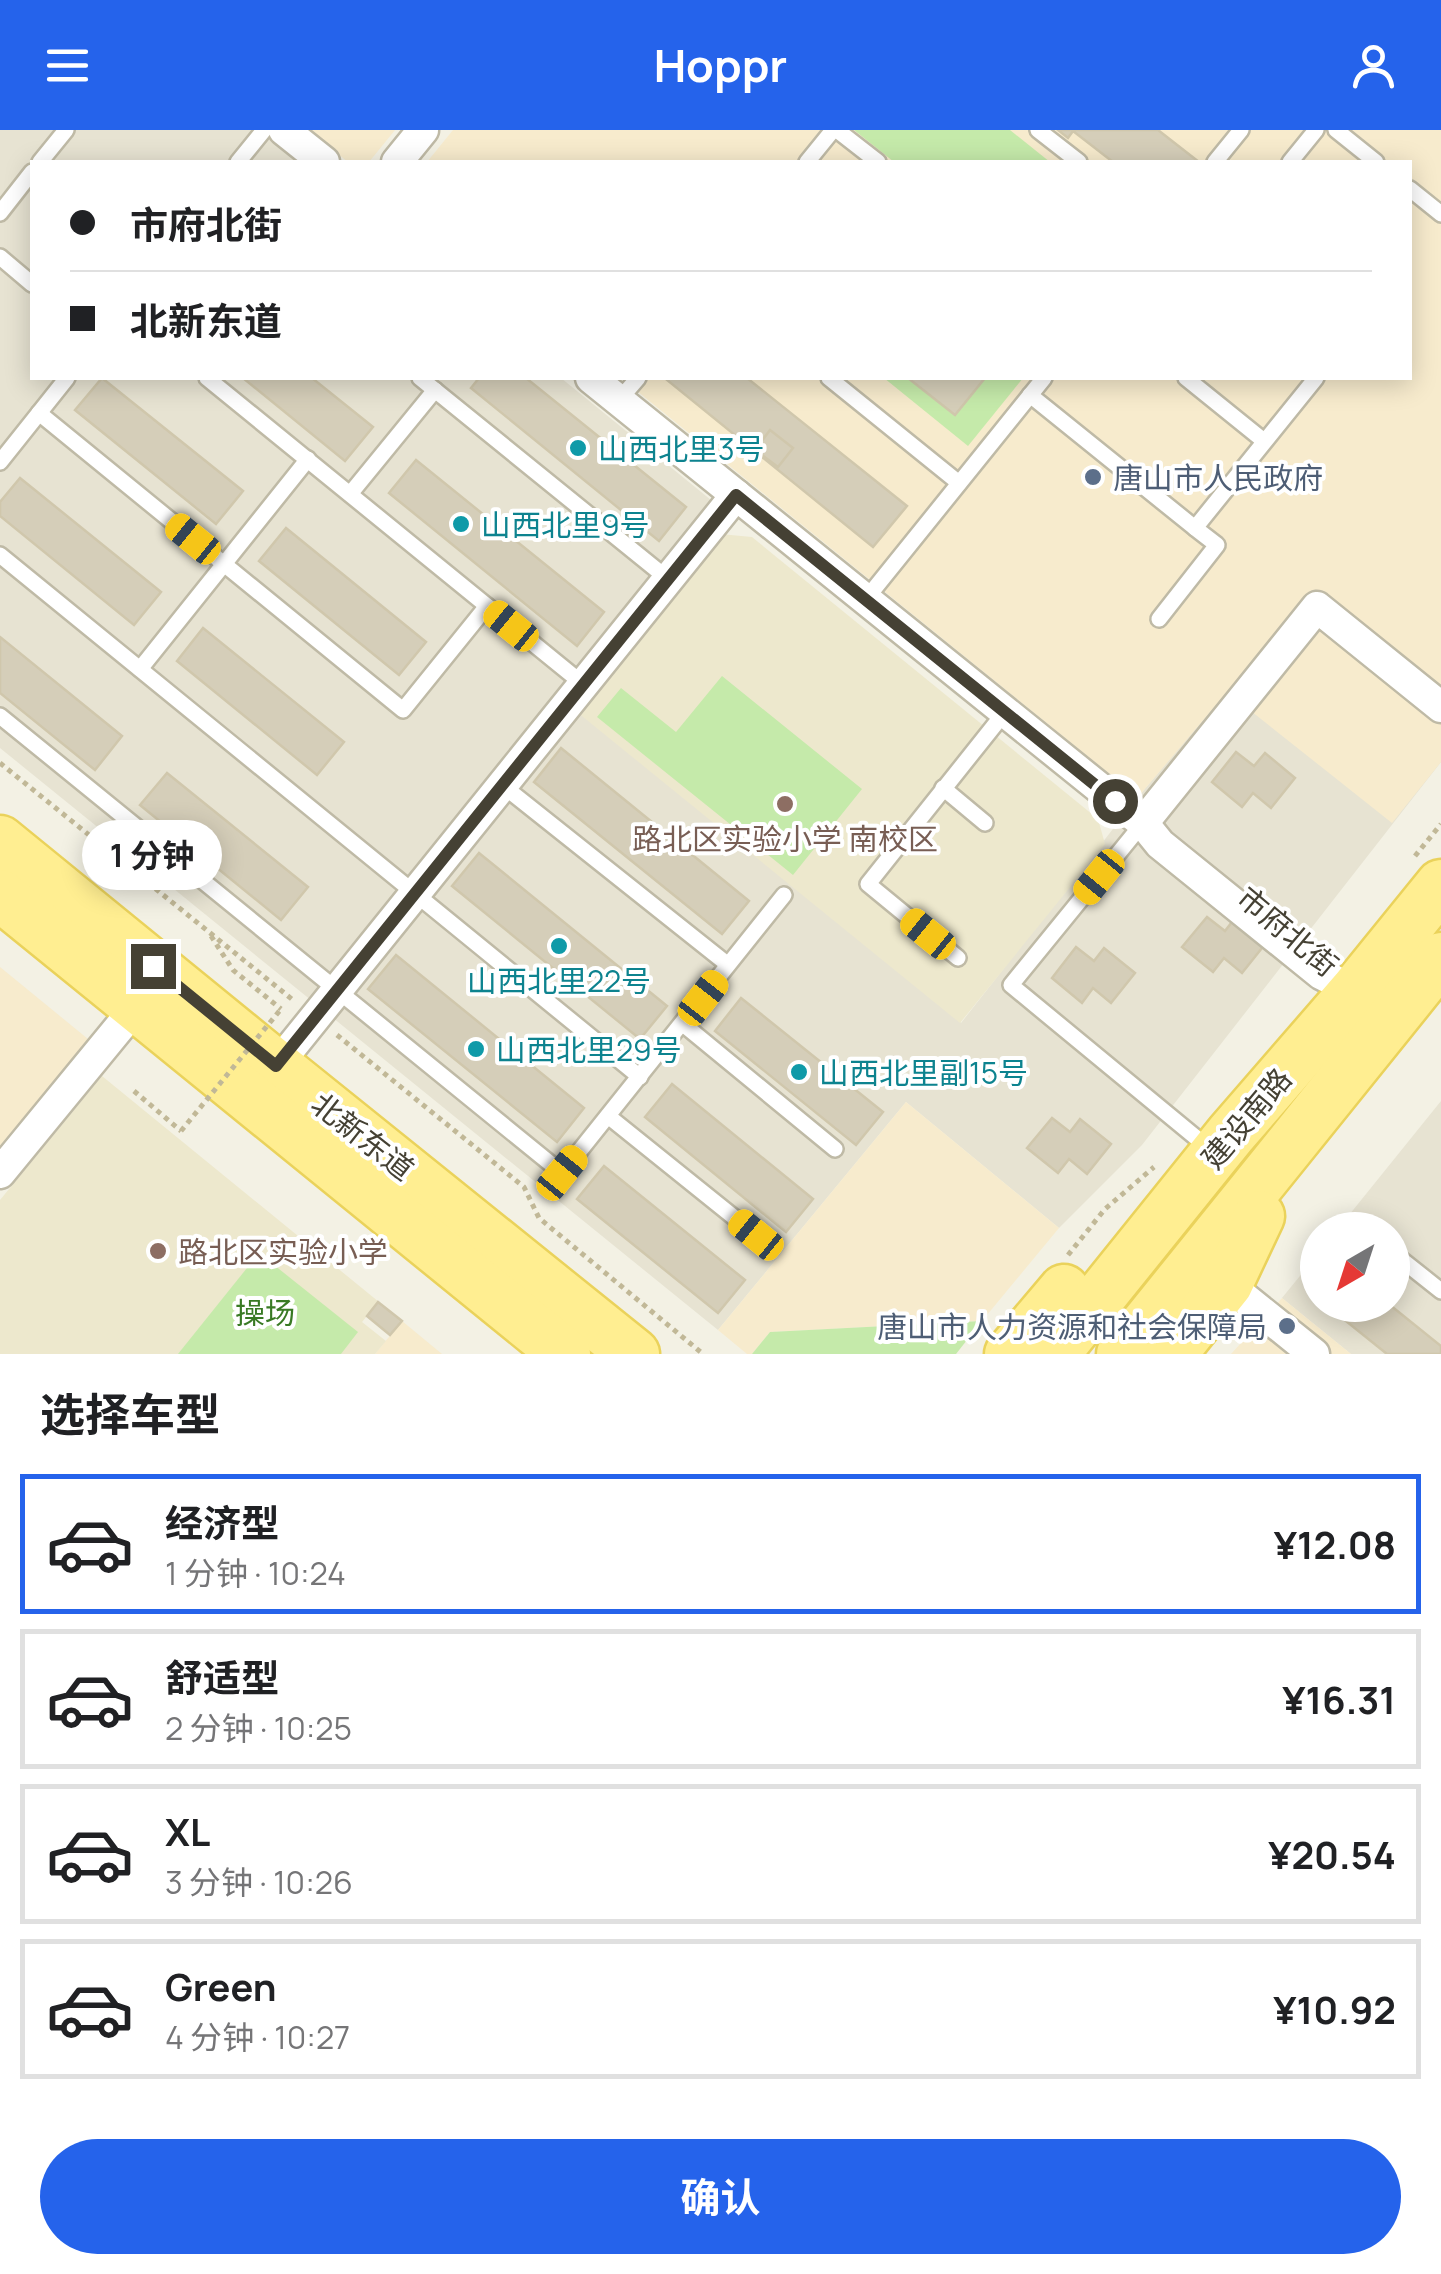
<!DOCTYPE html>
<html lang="zh">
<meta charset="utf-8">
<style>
body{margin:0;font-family:Manrope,"Noto Sans SC",sans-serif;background:#f2f2f2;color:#202124;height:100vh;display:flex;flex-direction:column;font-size:38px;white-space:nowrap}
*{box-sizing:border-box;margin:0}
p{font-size:32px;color:#757577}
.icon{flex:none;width:55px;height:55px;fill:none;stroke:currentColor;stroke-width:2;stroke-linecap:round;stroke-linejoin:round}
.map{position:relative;height:1224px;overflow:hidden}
.details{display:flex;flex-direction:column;background:#fff;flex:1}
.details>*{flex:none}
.guide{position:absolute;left:30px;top:30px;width:1382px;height:220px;border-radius:0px;box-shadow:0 5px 25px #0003;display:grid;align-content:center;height:220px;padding:0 40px;background:#fff}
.needle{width:65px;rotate:219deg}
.buttons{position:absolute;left:1300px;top:1082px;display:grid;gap:20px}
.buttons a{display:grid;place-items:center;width:110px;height:110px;border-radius:50%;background:#fff;box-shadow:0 5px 25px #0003;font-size:50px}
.end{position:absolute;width:45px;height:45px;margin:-22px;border:12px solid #454134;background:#fff;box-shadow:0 0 0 5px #fff}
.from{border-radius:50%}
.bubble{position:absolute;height:70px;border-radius:35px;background:#fff;box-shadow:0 5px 25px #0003;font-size:32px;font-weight:700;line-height:70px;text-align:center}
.car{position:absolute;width:30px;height:60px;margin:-30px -15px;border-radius:12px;box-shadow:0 0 8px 2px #0007;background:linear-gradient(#f5c518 24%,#345 0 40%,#f5c518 0 76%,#345 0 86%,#f5c518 0)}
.guide b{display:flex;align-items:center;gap:35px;height:95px;font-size:38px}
.guide b+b{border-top:2px solid #e0e0e0}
.guide i{width:25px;height:25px;background:#202124}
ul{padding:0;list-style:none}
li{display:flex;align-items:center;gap:30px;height:140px;margin:0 20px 15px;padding:0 20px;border:5px solid #e0e0e0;border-radius:0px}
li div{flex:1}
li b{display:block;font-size:38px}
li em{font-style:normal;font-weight:700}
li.active{border-color:#2563eb}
li>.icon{width:90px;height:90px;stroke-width:1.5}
h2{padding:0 40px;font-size:45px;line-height:120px}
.primary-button{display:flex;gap:20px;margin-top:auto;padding:20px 40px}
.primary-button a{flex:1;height:115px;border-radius:60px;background:#2563eb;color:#fff;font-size:40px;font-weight:700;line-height:115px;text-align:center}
header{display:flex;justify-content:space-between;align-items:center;height:130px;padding:0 40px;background:#2563eb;color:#fff;font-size:45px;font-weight:700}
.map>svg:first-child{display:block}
.residential{fill:#e7e3d2}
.commercial{fill:#f7ebcd}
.education{fill:#ede8cd}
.green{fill:#c5eaaa}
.building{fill:#d5ceb9;stroke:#d0c7ac;stroke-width:2.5}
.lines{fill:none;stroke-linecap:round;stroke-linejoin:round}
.lane-casing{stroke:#bfbaa6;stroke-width:20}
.street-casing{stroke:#bfbaa6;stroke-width:35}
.primary-casing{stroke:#ead25b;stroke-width:55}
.path{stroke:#c1b897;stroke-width:5;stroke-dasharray:5 5;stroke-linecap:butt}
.lane{stroke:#fff;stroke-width:15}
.street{stroke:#fff;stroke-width:30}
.primary{stroke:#ffee91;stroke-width:50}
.path-bridge{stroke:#c1b897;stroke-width:5;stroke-dasharray:5 5;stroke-linecap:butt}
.route{stroke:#454134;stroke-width:12}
.culture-dot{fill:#0f9aa8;stroke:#fff;stroke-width:4}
.service-dot{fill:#5c6f8a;stroke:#fff;stroke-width:4}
.education-dot{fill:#8d6e63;stroke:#fff;stroke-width:4}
.labels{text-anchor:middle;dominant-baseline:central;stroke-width:8;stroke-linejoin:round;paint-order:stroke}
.culture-label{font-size:30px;fill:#0d838f;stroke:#fff;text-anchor:start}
.service-label{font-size:30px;fill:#4e5e75;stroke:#fff;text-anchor:start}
.education-label{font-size:30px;fill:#785e54;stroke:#fff}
.street-label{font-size:30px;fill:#454134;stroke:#fff}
.park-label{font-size:30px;fill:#397a24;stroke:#fff}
</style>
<header><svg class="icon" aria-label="menu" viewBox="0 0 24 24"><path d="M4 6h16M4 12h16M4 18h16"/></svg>Hoppr<svg class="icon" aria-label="person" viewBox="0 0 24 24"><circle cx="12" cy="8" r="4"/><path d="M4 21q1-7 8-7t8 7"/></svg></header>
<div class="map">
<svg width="1441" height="1224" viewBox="0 0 1441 1224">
<rect width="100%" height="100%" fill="#f3f1e4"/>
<!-- residential -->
<g class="residential">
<polygon points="0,0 260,0 300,32 32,32 32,248 561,248 711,370 720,404 961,893 1138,667 1227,561 1441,632 1142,1015 1059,1098 906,972 718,1200 0,618"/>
<polygon points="1441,971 1441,1224 1351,1224 1282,1168 1317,1125 1318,1175 1392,1175 1392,1100 1337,1100"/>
</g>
<!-- commercial -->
<g class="commercial">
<polygon points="308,0 395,0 369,32 348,32"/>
<polygon points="453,0 1441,0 1441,632 1392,693 1227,562 1138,667 621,248 1410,248 1410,32 427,32"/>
<polygon points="0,837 88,909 0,1017"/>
<polygon points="906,972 1059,1098 982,1191 770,1202 752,1224 747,1224 718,1200"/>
<polygon points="1282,1168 1351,1224 1231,1224"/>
<polygon points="402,1191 442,1224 375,1224"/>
</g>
<!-- education -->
<g class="education">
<polygon points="720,404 752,407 1098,689 1105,714 960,893 577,582"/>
<polygon points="102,946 379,1172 362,1192 386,1211 375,1224 0,1224 0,1070"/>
</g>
<!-- green -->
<g class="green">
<polygon points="854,0 1010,0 1050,32 894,32"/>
<polygon points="884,248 1023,248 968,316"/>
<polygon points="722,546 862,659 793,745 597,587 621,558 676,602"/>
<polygon points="259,1123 358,1202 341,1224 178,1224"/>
<polygon points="982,1191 956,1224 752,1224 770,1202"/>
</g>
<!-- building -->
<g class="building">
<polygon points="1058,0 1158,0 1199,32 1113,32 1073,1 1068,8"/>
<polygon points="102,248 243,361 216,394 75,280"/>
<polygon points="243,248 312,248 373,297 345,331"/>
<polygon points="479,248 526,248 686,377 659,411 471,258"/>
<polygon points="669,248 747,248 907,376 873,417 667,250"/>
<polygon points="908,248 985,248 955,285"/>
<polygon points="770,300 793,318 778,337 755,320"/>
<polygon points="416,330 604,482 577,516 389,363"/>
<polygon points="20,348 161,462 134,495 0,386 0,372"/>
<polygon points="286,398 426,512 399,545 259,431"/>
<polygon points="203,498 344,612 317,645 177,531"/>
<polygon points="0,507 122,606 95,640 0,563"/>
<polygon points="561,618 749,771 722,804 534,652"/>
<polygon points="1236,622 1254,636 1265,623 1295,648 1271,678 1253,663 1242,677 1212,652"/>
<polygon points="167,643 308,757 281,790 140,675"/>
<polygon points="479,723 667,876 640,909 452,756"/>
<polygon points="1207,787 1225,801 1235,788 1266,813 1242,843 1224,828 1213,842 1182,817"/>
<polygon points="1076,817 1094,831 1104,818 1135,843 1111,873 1093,858 1082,873 1052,848"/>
<polygon points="396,825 584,978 557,1012 368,859"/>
<polygon points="741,868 883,982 856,1015 715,901"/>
<polygon points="672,954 813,1069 786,1102 645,987"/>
<polygon points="1052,988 1070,1002 1080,989 1111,1014 1087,1044 1069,1029 1058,1043 1027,1018"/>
<polygon points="604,1036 745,1150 718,1183 577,1069"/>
<polygon points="378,1172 402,1191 390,1205 367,1186"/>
<polygon points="1326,1175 1390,1175 1441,1216 1441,1224 1387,1224"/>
</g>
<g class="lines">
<defs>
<g id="lane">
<polyline points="837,0 878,32"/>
<polyline points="1038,0 1079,32"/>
<polyline points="1336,0 1376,32"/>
<polyline points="40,32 66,0"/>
<polyline points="238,32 264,0"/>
<polyline points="807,32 833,0"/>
<polyline points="1215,32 1241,0"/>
<polyline points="1290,32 1316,0"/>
<polyline points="1410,59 1441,84"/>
<polyline points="0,83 32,42"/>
<polyline points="0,127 32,154"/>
<polyline points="207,248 583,554"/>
<polyline points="420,248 668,449"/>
<polyline points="829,248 959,353"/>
<polyline points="1186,248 1264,311"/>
<polyline points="1030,265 1195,398 1316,248"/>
<polyline points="619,270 638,248"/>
<polyline points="39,283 403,580 487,476"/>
<polyline points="0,332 67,248"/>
<polyline points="350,364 435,260"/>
<polyline points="0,425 640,947"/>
<polyline points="866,469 1044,248"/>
<polyline points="1159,489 1217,415 1195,398"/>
<polyline points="140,539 308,329"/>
<polyline points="0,586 562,1043 784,765"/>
<polyline points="502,655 722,830"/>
<polyline points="943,658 985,693"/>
<polyline points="1143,693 1011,855 1205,1015"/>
<polyline points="958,828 868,754 1005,582"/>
<polyline points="683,894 835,1019"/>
<polyline points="608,986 756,1105"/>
<polyline points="1392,1122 1441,1161"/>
</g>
<g id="street">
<polyline points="284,0 324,32"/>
<polyline points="397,32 423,0"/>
<polyline points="591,248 1143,693 1160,714 1321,844 1355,861"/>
<polyline points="1143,693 1317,477 1441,577"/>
<polyline points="276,936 736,365"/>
<polyline points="0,1043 137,876"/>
<polyline points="1227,1154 1314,1224"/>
</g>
<g id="primary">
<polyline points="0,711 276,936 634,1224"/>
<polyline points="0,765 565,1224"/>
<polyline points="1010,1224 1064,1160"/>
<polyline points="1054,1224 1231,1004 1355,861 1441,755"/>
<polyline points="1122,1224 1441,828"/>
<polyline points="1171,1224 1227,1154 1259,1086"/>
</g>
</defs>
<!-- lane casing -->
<use href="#lane" class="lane-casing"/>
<!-- street casing -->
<use href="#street" class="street-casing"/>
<!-- primary casing -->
<use href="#primary" class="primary-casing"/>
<!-- path -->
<g class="path">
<polyline points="0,633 293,870"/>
<polyline points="1415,726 1441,694"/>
<polyline points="211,806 233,840 281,879"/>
<polyline points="337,905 524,1057 539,1088 703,1224"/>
<polyline points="134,961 181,1001"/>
<polyline points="1068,1125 1105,1079 1154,1037"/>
</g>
<!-- lane -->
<use href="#lane" class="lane"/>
<!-- street -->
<use href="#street" class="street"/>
<!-- primary -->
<use href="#primary" class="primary"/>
<!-- path-bridge -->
<polyline class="path-bridge" points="181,1001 281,879"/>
</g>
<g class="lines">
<!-- route -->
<polyline class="route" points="153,836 276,936 736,365 1115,671"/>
</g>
<!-- markers -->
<g class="culture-dot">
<circle cx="578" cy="318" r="10"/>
<circle cx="461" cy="394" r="10"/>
<circle cx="559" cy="816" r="10"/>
<circle cx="476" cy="919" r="10"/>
<circle cx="799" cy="942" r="10"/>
</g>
<g class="service-dot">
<circle cx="1093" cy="347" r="10"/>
<circle cx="1287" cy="1196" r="10"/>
</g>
<g class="education-dot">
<circle cx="785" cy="674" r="10"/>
<circle cx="158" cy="1121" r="10"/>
</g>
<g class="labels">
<!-- culture labels -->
<g class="culture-label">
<text x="598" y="318">山西北里3号</text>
<text x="481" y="394">山西北里9号</text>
<text x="559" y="850" text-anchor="middle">山西北里22号</text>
<text x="496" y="919">山西北里29号</text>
<text x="819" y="942">山西北里副15号</text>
</g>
<!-- service labels -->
<g class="service-label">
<text x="1113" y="347">唐山市人民政府</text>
<text x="1267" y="1196" text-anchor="end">唐山市人力资源和社会保障局</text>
</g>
<!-- education labels -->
<g class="education-label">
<text x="785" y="708">路北区实验小学 南校区</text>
<text x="178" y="1121" text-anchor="start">路北区实验小学</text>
</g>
<!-- street labels -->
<g class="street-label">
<text transform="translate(1288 801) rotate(40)">市府北街</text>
<text transform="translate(1246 988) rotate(-50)">建设南路</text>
<text transform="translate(363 1006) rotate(38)">北新东道</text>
</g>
<!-- park labels -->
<g class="park-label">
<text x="265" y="1182">操场</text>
</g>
</g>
</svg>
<div class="buttons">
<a><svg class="needle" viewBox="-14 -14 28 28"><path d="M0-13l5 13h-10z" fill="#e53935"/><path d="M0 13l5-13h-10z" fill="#757577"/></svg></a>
</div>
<i class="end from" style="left:1115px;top:671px"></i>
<i class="end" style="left:153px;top:836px"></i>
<div class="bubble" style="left:82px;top:690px;width:140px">1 分钟</div>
<i class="car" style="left:193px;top:409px;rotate:309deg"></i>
<i class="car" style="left:511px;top:496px;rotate:309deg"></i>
<i class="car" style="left:1099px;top:747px;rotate:219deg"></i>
<i class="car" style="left:928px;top:804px;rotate:309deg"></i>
<i class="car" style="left:703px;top:868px;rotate:38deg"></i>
<i class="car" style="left:562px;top:1043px;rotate:39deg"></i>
<i class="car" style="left:756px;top:1105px;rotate:309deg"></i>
<div class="guide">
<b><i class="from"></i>市府北街</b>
<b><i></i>北新东道</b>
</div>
</div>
<section class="details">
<h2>选择车型</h2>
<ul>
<li class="active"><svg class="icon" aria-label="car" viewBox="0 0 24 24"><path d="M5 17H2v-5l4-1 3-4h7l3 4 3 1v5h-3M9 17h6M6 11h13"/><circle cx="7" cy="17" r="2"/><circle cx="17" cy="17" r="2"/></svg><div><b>经济型</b><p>1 分钟 · 10:24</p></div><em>¥12.08</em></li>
<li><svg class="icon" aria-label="car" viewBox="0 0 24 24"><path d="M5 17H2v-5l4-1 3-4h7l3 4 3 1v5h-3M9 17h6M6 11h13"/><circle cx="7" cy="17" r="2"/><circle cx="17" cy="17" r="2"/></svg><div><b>舒适型</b><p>2 分钟 · 10:25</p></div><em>¥16.31</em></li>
<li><svg class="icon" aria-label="car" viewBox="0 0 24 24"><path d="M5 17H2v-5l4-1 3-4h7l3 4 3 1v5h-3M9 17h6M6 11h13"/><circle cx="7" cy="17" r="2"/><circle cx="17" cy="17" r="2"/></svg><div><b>XL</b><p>3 分钟 · 10:26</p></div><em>¥20.54</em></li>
<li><svg class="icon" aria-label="car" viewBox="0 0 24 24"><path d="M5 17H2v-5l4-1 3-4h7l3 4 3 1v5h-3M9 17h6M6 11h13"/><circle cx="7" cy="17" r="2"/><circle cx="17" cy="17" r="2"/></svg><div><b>Green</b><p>4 分钟 · 10:27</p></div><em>¥10.92</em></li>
</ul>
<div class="primary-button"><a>确认</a></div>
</section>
